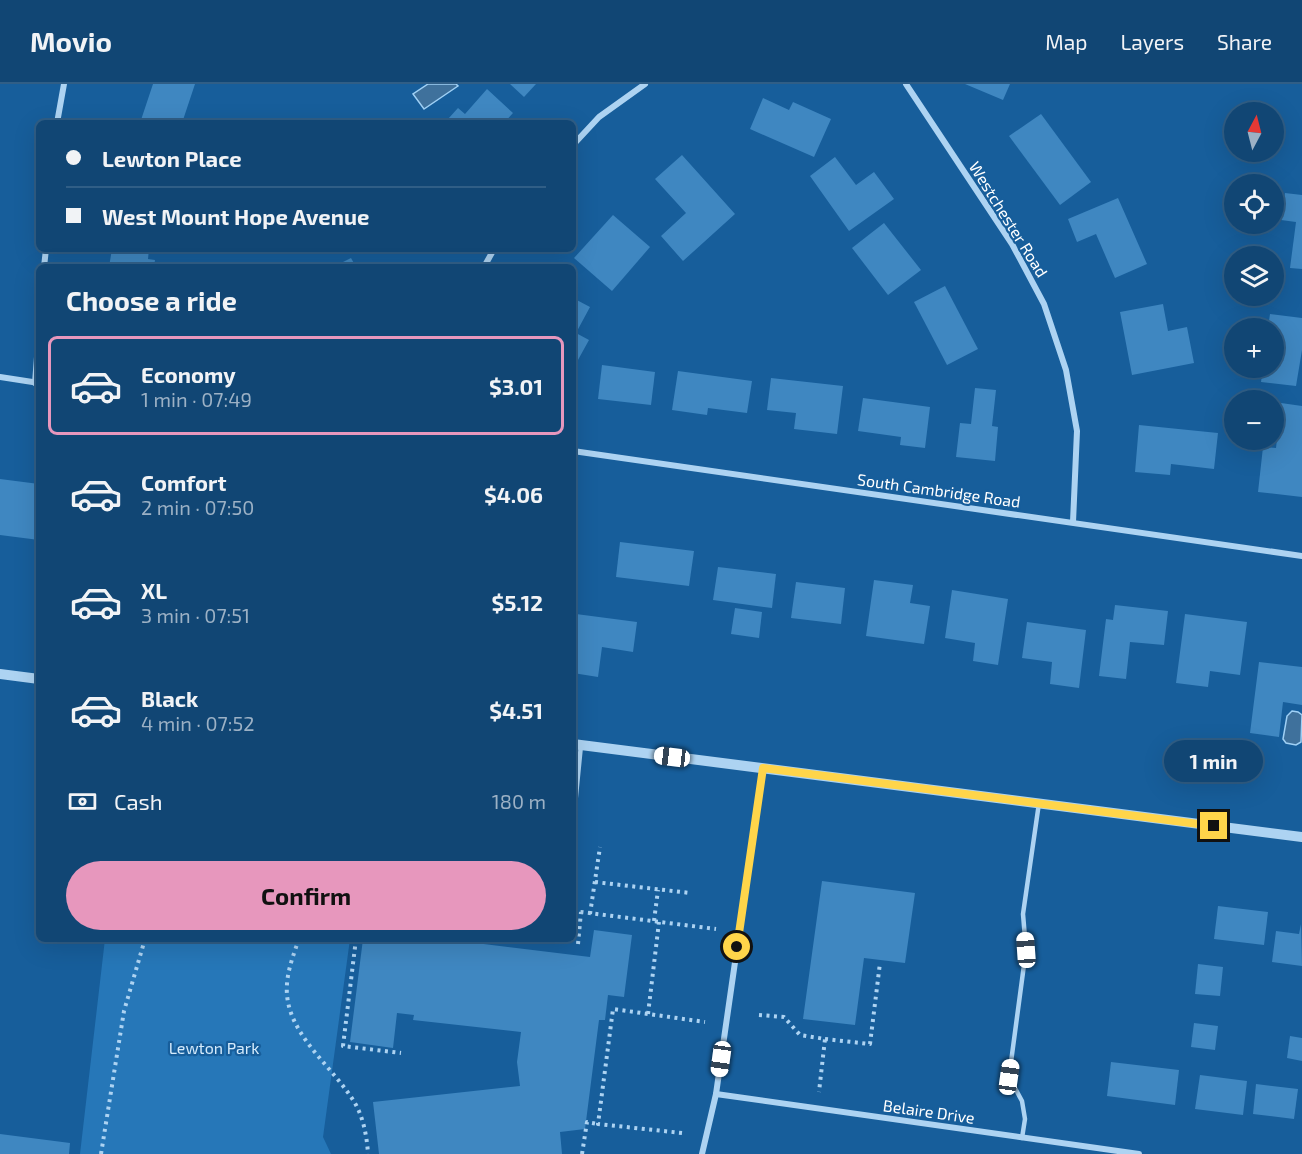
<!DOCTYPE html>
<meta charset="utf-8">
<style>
body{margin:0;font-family:"Exo 2",sans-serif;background:#1e507c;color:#f1f3f6;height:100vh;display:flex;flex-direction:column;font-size:22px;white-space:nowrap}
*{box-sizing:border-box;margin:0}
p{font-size:20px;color:#9cb1c5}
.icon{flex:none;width:33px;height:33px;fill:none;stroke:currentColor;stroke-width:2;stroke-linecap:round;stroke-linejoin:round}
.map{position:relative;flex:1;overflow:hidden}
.sheet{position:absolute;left:36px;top:180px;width:540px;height:678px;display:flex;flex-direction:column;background:#114674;border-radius:9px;box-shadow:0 6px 24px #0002,0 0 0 2px #305e86}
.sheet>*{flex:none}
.guide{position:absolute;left:36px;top:36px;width:540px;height:132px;border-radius:9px;box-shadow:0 6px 24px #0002,0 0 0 2px #305e86;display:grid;align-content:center;height:132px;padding:0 30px;background:#114674}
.needle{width:39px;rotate:7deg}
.controls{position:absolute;left:1224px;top:18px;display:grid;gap:12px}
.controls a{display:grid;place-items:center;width:60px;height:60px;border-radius:50%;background:#114674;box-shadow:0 6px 24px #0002,0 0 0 2px #305e86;font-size:30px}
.end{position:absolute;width:27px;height:27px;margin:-14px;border:8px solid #ffd54a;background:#111;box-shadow:0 0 0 3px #111}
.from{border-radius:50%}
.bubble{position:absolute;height:42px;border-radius:21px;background:#114674;box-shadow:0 6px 24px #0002,0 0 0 2px #305e86;font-size:20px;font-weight:700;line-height:42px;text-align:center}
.car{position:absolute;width:18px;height:36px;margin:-18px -9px;border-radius:8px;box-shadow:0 0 4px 2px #0007;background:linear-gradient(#fff 24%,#345 0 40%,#fff 0 76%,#345 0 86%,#fff 0)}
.guide b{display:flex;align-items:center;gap:21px;height:57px;font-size:22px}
.guide b+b{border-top:2px solid #305e86}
.guide i{width:15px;height:15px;background:#f1f3f6}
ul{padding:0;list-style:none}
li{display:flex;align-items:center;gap:18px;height:99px;margin:0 12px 9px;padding:0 18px;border:3px solid transparent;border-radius:9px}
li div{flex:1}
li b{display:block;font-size:22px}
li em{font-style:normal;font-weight:700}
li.selected{border-color:#e797bd}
li>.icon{width:54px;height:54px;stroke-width:1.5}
h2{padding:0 30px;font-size:27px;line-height:72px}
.pay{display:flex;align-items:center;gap:15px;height:66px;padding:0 30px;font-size:22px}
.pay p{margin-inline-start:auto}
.primary-button{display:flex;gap:12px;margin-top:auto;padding:12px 30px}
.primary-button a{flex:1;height:69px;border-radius:36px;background:#e797bd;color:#111;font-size:24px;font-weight:700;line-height:69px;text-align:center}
header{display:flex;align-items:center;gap:36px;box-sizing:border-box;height:84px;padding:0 30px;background:#114674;border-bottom:2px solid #305e86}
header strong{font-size:28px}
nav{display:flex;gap:33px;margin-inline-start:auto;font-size:21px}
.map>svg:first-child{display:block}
.green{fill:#2677b8}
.water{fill:#3f719c;stroke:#9fd0f5;stroke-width:1.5}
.building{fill:#3f87c1}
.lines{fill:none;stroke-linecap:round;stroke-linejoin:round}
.path{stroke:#add3f2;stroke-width:4;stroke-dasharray:3 4.5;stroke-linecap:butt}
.service{stroke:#add3f2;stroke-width:4.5}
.minor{stroke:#add3f2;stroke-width:6}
.tertiary{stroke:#add3f2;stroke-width:10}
.route{stroke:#ffd54a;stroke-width:8}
.labels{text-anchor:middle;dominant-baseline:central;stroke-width:4.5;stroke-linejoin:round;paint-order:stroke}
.street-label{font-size:16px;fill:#fff;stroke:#175e9b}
.park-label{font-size:16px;fill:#d4ebfc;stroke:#175e9b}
</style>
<header>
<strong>Movio</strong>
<nav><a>Map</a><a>Layers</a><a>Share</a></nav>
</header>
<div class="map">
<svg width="1302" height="1070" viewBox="0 0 1302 1070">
<rect width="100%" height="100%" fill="#175e9b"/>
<!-- green -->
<polygon class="green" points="105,855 350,855 323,1053 331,1070 80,1070"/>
<!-- water -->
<g class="water">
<polygon points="428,0 456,0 458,2 424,25 413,10"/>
<polygon points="1292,627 1298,628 1302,631 1301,658 1296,661 1286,659 1283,655 1287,632"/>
</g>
<!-- building -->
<g class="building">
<polygon points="153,0 195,0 182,39 140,39"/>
<polygon points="510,0 536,0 524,13"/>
<polygon points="965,0 1010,0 1003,16"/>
<polygon points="487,5 513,29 504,39 453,39 448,35 458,24 465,30"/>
<polygon points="763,14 789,26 793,18 831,35 814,73 750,45"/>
<polygon points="1041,30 1091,98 1060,121 1009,52"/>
<polygon points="682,71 735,130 683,177 661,152 686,129 655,95"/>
<polygon points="835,73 856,101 874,88 894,115 849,147 810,92"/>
<polygon points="1285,109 1302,111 1302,185 1290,184 1296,138 1281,136"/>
<polygon points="1118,114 1147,180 1115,194 1096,150 1077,158 1068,135"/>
<polygon points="613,131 650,163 612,207 574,174"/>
<polygon points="884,139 921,186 888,211 852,164"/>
<polygon points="112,165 149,165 148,175 155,176 154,183 109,183"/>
<polygon points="351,174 356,183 333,183"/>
<polygon points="945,202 978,265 947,281 914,218"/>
<polygon points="573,214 590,223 576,249 589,256 573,285"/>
<polygon points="1163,220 1168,247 1187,243 1194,279 1132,291 1120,228"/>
<polygon points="1270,230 1302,234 1302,266 1296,302 1261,298 1263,284 1274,284 1274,244 1268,244"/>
<polygon points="602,281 655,288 651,321 598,315"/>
<polygon points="678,287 752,297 747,329 708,324 707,331 672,326"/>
<polygon points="771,294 843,302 837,350 794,345 796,329 767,326"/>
<polygon points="975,304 996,306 992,342 998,343 995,377 956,373 960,339 971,340"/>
<polygon points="863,314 930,323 925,364 900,361 901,353 858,347"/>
<polygon points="1281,319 1302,322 1302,413 1258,408 1263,363 1276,364"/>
<polygon points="1139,341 1218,349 1214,385 1171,380 1170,391 1135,388"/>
<polygon points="0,395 39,400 39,456 0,451"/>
<polygon points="620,458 694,467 689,502 616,493"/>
<polygon points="718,483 776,490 772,524 713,516"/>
<polygon points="874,496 913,501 910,519 930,522 924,560 866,552"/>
<polygon points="796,498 845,504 841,540 791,534"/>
<polygon points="952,506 1008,515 998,581 973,577 975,559 945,554"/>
<polygon points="1115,521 1168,527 1164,561 1130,558 1126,595 1099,592 1106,535 1113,536"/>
<polygon points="735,524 762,528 759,554 731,550"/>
<polygon points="576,530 637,538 633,568 602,563 598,593 573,589 573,552"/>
<polygon points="1185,530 1247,538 1240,591 1210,587 1208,603 1176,599"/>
<polygon points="1027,538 1086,546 1079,604 1050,600 1052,578 1022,574"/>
<polygon points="1259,578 1302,583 1302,621 1283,618 1279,653 1250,649"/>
<polygon points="822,797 915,809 905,879 864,874 855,941 803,935"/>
<polygon points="1218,822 1268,828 1264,861 1214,855"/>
<polygon points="1301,840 1302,882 1272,878 1276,847 1299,850"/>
<polygon points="594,846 632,851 624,913 608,911 605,936 599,936 585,1045 560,1048 562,1070 379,1070 373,1018 520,1002 517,978 521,948 413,936 414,931 397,929 393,964 350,958 363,855 424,857 425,855 443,855 590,873"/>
<polygon points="1198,880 1223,883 1220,912 1195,910"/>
<polygon points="1194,939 1218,942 1215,966 1191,963"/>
<polygon points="1290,952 1302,954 1302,977 1287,974"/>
<polygon points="1111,978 1179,986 1175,1021 1107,1012"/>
<polygon points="1200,991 1247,997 1243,1031 1195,1025"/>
<polygon points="1256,1000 1298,1005 1294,1035 1253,1030"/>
<polygon points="0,1050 70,1059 69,1070 0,1070"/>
</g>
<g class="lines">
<!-- path -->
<g class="path">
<polyline points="595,798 690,809"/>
<polyline points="573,827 716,845"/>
<polyline points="590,830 600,763"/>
<polyline points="654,837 658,806"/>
<path d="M299,855C294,869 288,885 287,900C283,949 334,982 356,1021C364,1036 367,1054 368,1070"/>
<polyline points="356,855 343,962 401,969"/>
<polyline points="578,860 581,828"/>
<polyline points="648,930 659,838"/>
<polyline points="759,931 784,933 800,951 825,955 819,1008"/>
<polyline points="825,955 870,960 880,879"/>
<polyline points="682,1049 598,1040 613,925 705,938"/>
<polyline points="101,1070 124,927 145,855"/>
<polyline points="582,1070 587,1038 598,1040"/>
</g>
<!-- service -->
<g class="service">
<polyline points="573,742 581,661"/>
<polyline points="1022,1054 1025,1035 1022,1017 1009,993 1026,866 1023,830 1039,719"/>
</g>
<!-- minor -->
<g class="minor">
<polyline points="906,0 1012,160 1044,220 1066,286 1077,347 1073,438"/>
<polyline points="57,39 64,0"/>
<polyline points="573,61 599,33 645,0"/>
<polyline points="44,183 46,165"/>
<polyline points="484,183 494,165"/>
<polyline points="0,293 39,299"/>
<polyline points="35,299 39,247"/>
<polyline points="573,367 1302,472"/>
<polyline points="716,1010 1139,1070"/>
<polyline points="702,1070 716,1010 763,684"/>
</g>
<!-- tertiary -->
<g class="tertiary">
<polyline points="0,590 39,595"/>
<polyline points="573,660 1302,753"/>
</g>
</g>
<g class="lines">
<!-- route -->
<polyline class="route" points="737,863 763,684 1214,742"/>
</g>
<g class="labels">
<!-- street labels -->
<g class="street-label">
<text transform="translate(1009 135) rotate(58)">Westchester Road</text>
<text transform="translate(939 406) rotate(8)">South Cambridge Road</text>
<text transform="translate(929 1027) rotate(8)">Belaire Drive</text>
</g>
<!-- park labels -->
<g class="park-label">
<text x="214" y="963">Lewton Park</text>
</g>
</g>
</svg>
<div class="controls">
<a><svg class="needle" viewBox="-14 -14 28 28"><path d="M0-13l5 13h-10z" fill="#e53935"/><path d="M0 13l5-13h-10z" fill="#9cb1c5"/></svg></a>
<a><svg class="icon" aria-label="locate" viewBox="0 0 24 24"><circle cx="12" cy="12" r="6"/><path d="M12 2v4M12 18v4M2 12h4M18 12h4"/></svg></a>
<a><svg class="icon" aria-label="layers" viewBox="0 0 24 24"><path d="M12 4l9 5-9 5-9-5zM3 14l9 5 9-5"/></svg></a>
<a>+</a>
<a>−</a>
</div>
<i class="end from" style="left:737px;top:863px"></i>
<i class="end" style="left:1214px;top:742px"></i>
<div class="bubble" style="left:1164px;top:656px;width:99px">1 min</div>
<i class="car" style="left:672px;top:673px;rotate:277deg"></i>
<i class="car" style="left:1026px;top:866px;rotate:356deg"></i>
<i class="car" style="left:721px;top:975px;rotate:188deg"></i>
<i class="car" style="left:1009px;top:993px;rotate:8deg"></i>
<div class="guide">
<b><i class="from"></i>Lewton Place</b>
<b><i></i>West Mount Hope Avenue</b>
</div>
<section class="sheet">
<h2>Choose a ride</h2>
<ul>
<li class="selected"><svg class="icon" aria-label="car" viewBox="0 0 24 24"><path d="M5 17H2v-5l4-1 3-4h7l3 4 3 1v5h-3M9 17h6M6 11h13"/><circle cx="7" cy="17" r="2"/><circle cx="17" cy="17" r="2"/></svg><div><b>Economy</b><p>1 min · 07:49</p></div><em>$3.01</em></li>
<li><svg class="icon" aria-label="car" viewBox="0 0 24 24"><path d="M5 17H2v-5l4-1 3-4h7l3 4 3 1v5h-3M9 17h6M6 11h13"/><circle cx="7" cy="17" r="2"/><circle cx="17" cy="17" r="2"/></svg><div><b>Comfort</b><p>2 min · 07:50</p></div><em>$4.06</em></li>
<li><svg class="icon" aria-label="car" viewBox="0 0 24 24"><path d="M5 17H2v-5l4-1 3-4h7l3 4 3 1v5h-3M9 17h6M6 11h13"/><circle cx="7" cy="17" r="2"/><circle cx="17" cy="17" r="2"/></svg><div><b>XL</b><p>3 min · 07:51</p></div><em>$5.12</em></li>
<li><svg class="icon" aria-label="car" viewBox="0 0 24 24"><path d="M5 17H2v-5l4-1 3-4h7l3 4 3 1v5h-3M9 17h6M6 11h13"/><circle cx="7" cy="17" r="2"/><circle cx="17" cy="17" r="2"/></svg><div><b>Black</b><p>4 min · 07:52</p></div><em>$4.51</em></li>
</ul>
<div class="pay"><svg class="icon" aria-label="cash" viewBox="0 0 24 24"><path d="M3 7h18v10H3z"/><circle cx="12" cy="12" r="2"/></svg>Cash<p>180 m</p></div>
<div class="primary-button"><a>Confirm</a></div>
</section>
</div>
